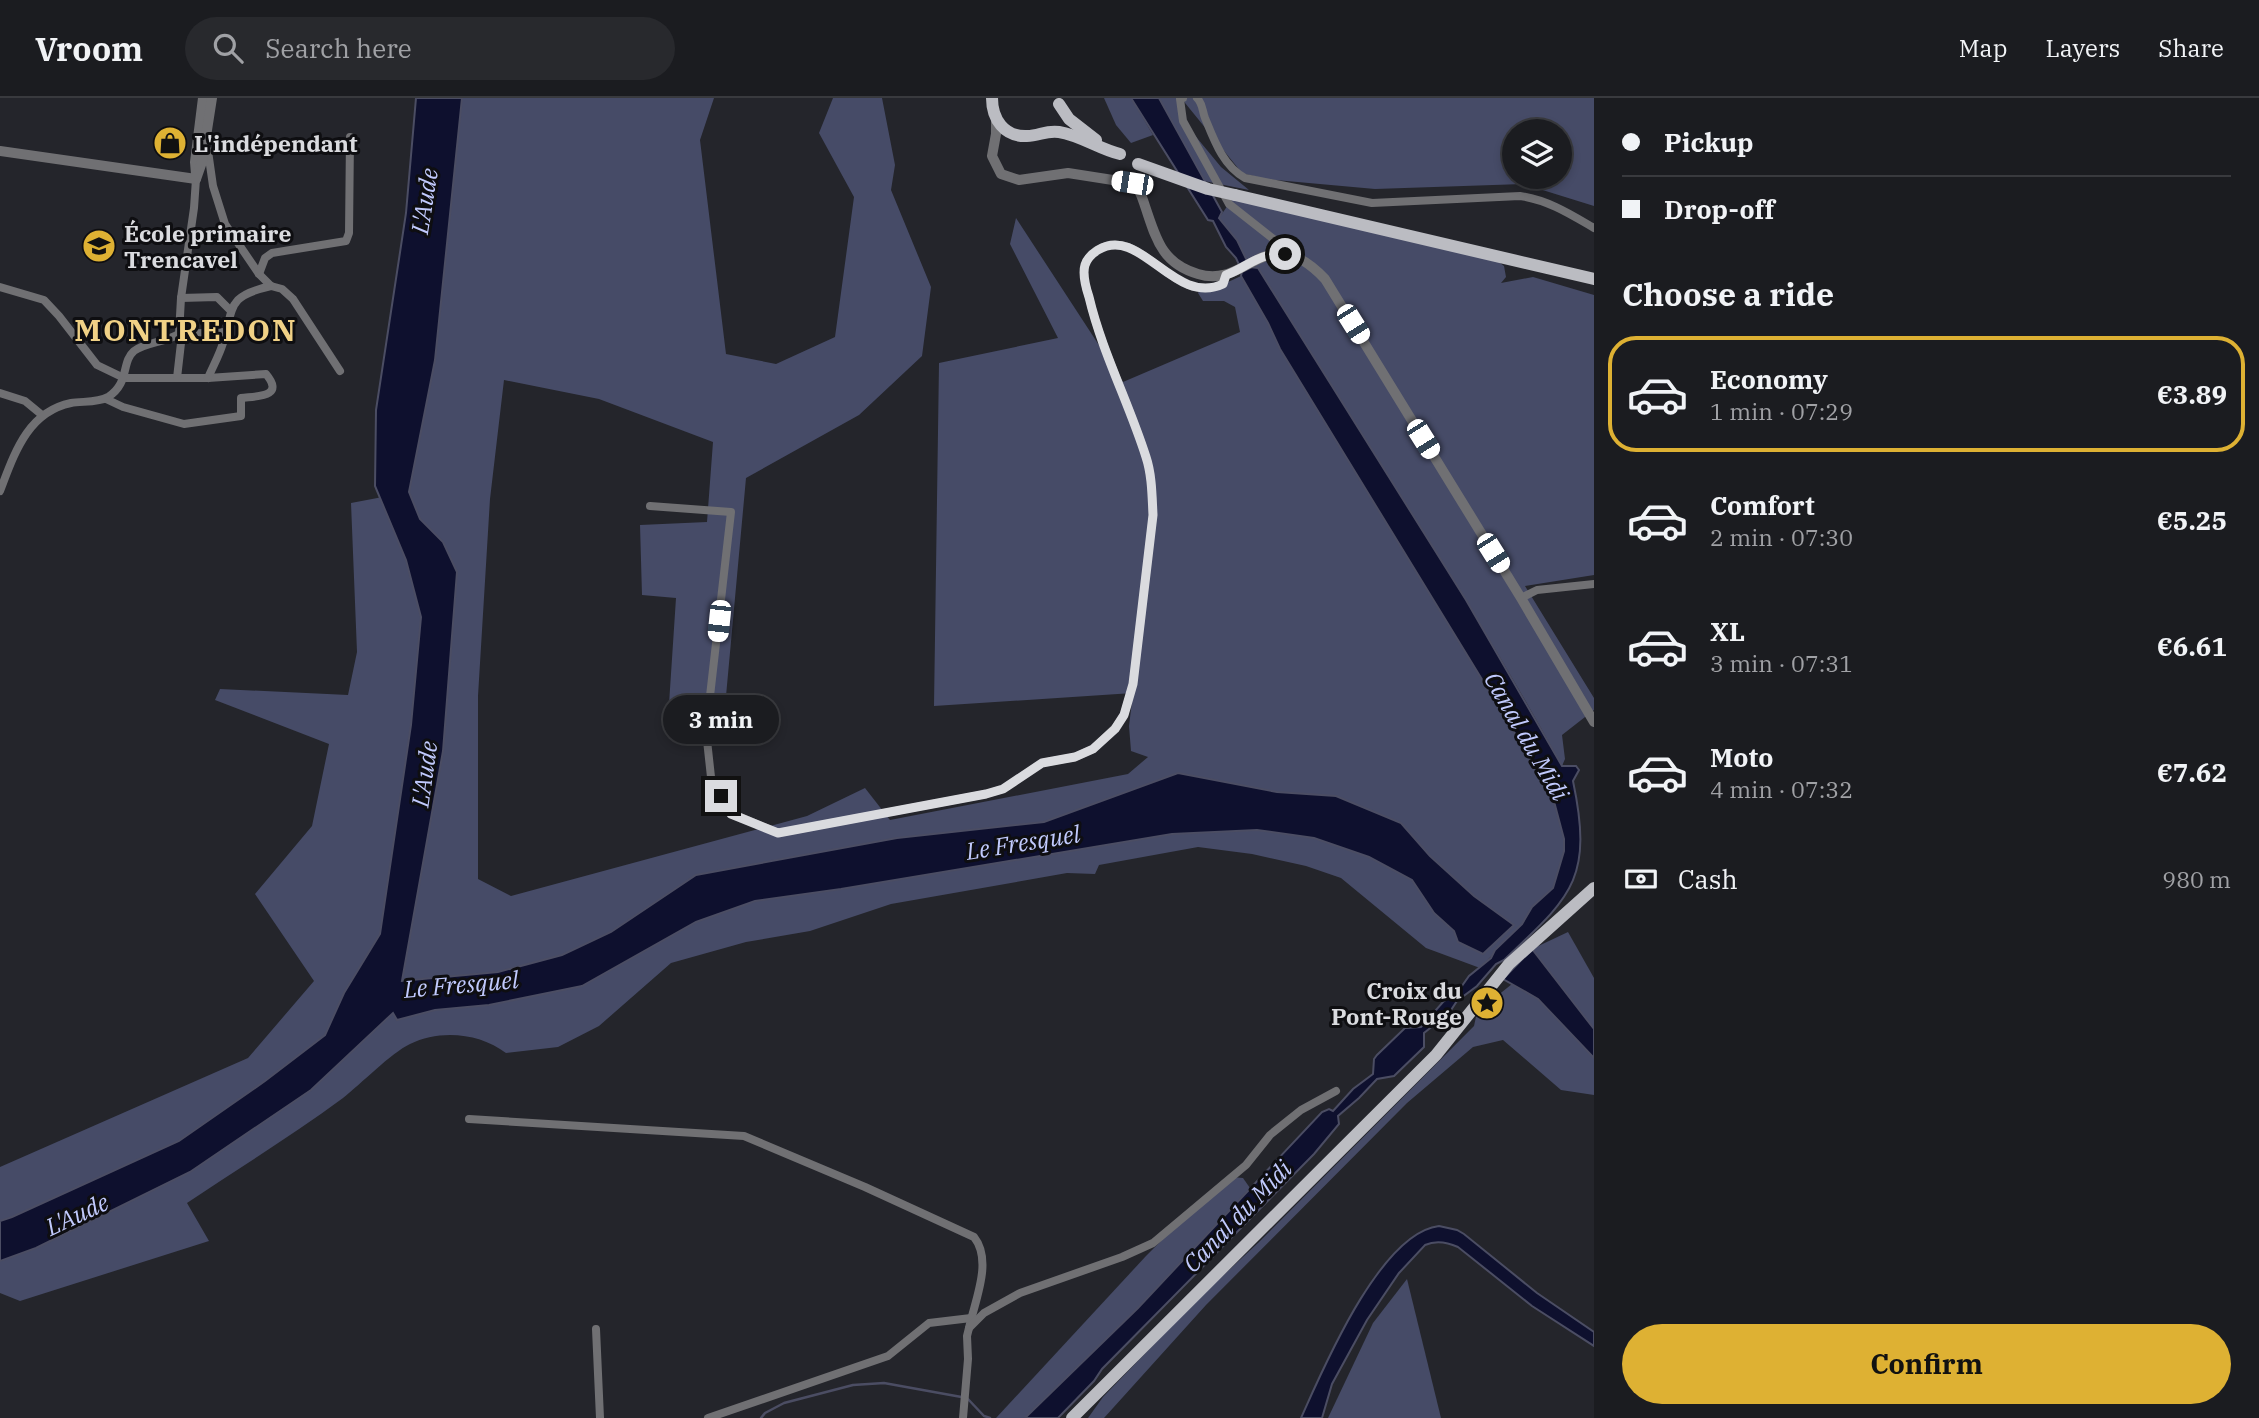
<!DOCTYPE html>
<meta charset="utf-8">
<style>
body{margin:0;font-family:"IBM Plex Serif",serif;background:#28292d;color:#f1f3f6;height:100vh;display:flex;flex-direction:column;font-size:26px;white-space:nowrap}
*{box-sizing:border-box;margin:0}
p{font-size:23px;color:#a0a1a5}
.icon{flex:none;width:38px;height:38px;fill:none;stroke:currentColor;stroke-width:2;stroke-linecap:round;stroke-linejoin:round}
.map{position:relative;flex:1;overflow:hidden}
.side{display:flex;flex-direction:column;background:#1b1c20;width:665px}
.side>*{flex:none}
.banner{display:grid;align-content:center;height:154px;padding:0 28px;background:#1b1c20}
.tools{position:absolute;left:1502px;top:21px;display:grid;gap:14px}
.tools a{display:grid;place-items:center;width:70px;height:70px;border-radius:50%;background:#1b1c20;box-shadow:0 4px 10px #0003,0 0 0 2px #393a3e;font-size:35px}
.end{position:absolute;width:32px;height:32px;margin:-16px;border:9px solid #dadbdf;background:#111;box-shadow:0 0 0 4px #111}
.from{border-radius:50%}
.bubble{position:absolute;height:49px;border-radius:24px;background:#1b1c20;box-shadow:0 4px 10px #0003,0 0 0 2px #393a3e;font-size:23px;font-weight:700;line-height:49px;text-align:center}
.car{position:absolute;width:21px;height:42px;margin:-21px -10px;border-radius:9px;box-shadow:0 0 5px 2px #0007;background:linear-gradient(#fff 24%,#345 0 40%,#fff 0 76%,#345 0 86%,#fff 0)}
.banner b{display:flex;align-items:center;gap:24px;height:66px;font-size:26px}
.banner b+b{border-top:2px solid #393a3e}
.banner i{width:18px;height:18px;background:#f1f3f6}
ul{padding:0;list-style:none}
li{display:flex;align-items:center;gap:21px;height:116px;margin:0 14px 10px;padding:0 14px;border:4px solid transparent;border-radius:28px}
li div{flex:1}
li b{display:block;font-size:26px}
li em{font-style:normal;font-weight:700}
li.current{border-color:#deb133}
li>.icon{width:63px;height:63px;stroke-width:1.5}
h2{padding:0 28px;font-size:32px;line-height:84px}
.pay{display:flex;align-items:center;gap:18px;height:77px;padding:0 28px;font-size:26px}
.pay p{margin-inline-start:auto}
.cta{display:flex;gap:14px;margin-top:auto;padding:14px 28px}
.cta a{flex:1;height:80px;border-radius:42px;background:#deb133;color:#111;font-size:28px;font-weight:700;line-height:80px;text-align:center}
header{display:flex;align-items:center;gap:42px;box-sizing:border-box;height:98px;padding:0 35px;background:#1b1c20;border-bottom:2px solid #393a3e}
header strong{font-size:33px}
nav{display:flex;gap:38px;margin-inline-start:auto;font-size:24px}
.search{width:490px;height:63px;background:#28292d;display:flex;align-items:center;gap:18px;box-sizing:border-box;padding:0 24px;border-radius:38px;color:#a0a1a5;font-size:26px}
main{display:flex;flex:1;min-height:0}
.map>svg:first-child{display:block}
.green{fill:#464b67;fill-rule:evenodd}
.water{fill:#0e102e;stroke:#4b4d63;stroke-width:2}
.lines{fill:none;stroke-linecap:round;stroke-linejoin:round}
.stream{stroke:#4b4d63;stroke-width:2.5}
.minor{stroke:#707073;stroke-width:8}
.tertiary{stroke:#707073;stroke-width:10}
.primary{stroke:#bbbcc2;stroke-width:12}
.primary-bridge{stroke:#bbbcc2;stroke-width:12}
.route{stroke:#dadbdf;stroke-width:9}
.labels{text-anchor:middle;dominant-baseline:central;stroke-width:6;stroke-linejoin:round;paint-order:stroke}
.poi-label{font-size:23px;font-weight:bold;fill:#dadbdf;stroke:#0e0e11;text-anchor:start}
.water-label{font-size:24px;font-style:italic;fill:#c1cafd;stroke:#0e0e11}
.district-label{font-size:30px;font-weight:bold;letter-spacing:2px;fill:#f0d186;stroke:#0e0e11}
</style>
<header>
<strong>Vroom</strong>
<div class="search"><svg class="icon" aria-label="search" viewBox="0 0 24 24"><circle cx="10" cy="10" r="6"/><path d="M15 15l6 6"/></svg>Search here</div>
<nav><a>Map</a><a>Layers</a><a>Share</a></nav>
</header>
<main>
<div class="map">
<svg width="1594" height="1320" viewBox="0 0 1594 1320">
<rect width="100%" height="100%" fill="#24252b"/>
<!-- green -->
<g class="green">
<path d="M462,0H714L700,42L726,256L776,266L835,239L854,99L819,35L833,0H882L895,67L891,92L931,189L922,258L859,317L746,380L725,609L669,606L676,500L642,497L640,427L707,424L713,344L599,301L504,282L490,401L478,598V781L511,798L807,718L865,690L890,722L1128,676L1148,659L1131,653L1129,628L1133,595L934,608L939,265L1058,240L1010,146L1016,120L1123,284L1240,234L1235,209L1224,203H1203L1198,195L1201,189L1213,191L1241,178L1268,225L1280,251L1552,696L1564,741V753L1553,790L1532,809L1522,826L1480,870L1426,850L1341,780L1306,768L1252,756L1198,749L1099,767L1095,776L1067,775L891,806L810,833L746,844L671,865L599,928L558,949L506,955C480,935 440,931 410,946C391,955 361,986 343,1000C293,1037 239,1070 187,1105L209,1143L20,1203L0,1195V1069L248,960L314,883L255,796L312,728L329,646L215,602L220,591L348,597L357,554L351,405L409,394L435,262Z"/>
<polygon points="1104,0 1131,0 1153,37 1131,45 1116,27"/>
<polygon points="1159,0 1180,0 1183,23 1221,69 1249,92 1204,83"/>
<path d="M1181,0H1594V108L1523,86L1375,91L1265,81L1242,75ZM1514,33H1559V79H1514Z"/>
<path d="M1235,97L1490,157L1504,168L1506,179L1501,185L1533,179L1594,197V477L1525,488L1594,600V612L1562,637L1565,661L1562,668C1469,497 1358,337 1258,170L1248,165L1219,120Z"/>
<polygon points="1568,834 1594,880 1594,931 1532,851"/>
<polygon points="1512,886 1538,901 1594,960 1594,997 1561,992 1503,942 1473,949 1407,1005 1206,1207 1104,1320 1088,1320 1103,1299 1200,1199 1258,1145 1474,928 1477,914"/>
<polygon points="1232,1079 1243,1080 1250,1090 1138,1210 1025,1320 996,1320 1146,1158 1179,1125"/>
<polygon points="1407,1181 1441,1320 1328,1320 1373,1225"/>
</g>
<!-- water -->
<g class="water">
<polygon points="416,0 462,0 435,262 409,394 420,421 443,444 457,474 443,653 402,883 498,874 562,857 611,834 696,777 897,740 1044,724 1178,675 1277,694 1336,698 1401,725 1430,758 1474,798 1514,827 1483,856 1458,844 1454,833 1434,815 1412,782 1369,759 1314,740 1257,732 1172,736 841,791 755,803 696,824 582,888 489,907 435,912 397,922 393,915 311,992 190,1074 36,1150 0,1163 0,1123 12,1119 179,1043 265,983 325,937 344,895 380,836 411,627 421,519 406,462 375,388 376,312 406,115"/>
<path d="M1131,0H1159L1222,114L1219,120L1237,142L1250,169L1258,170L1466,502L1562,668H1576L1579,672L1573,683C1594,783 1570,799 1504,862L1496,866L1477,888L1457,903L1449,915L1424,935V949L1394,978L1377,981L1359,1000L1338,1018L1339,1026L1314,1056L1102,1271L1094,1283L1058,1320H1025L1138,1210L1322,1014L1329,1011L1333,1013L1353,991L1373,976L1374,961L1377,957L1405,930L1421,929L1443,904L1459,892L1469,878L1491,860L1495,852L1522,826L1532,809L1553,790L1564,753V741L1552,696L1280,251L1268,225L1241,178L1242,173L1236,160L1226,149L1213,123L1208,122Z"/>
<polygon points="1532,851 1594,931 1594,960 1538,901 1503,881"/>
<path d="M1439,1128L1457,1132L1464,1136L1537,1195L1594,1234V1248L1532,1208L1458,1149C1447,1144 1436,1142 1425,1147L1399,1175L1367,1222L1332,1286L1322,1320H1301C1323,1271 1380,1135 1439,1128Z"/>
</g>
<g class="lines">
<!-- stream -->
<polyline class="stream" points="761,1320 765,1315 784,1305 853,1287 884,1285 967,1300 984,1318 990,1320"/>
<!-- minor -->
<g class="minor">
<polyline points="1183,0 1180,1 1183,23 1229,106 1276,143 1276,156"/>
<path d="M1197,0C1203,6 1202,12 1205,20C1214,42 1223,68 1245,80L1372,105L1520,98C1548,102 1570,116 1594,130"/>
<polyline points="204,46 208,53 213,88 225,126 259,176 271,188 282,191 293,201 340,273"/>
<polyline points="259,176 265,160 272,155 346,143 349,135 350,39"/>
<path d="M0,189L44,202L59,218L97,267L124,280H208L266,276C286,300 255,298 241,300V318L184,326L123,309L106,301"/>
<polyline points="181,200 217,199 230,212"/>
<polyline points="177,280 181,245 179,236 227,234"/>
<path d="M208,280C213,268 219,258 223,245C234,208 227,198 271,188"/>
<polyline points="0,295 25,303 42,317"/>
<path d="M0,393C14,357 27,314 71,305C82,303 98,305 108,299C130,285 121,264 134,253C144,245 166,244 179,236L181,200L194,110L196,81"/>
<path d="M650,408L731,414L706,633L711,679L731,715L778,735L986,696L1003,691L1042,665L1075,659L1093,651L1115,630L1124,617L1133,586L1153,417C1152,398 1152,377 1146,359C1129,304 1102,254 1089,199C1086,190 1082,177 1085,167C1087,159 1095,152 1103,149C1147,133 1174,209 1223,186L1226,177"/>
<polyline points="1521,500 1537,492 1594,486"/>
<path d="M469,1021L744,1038L865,1089L974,1139C993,1163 975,1202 969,1230"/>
<polyline points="596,1231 600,1320"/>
<polyline points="708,1320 888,1258 929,1225 971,1220"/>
<polyline points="963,1320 968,1261 967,1238 969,1230 984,1215 1020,1195 1122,1159 1153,1145 1246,1067 1270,1037 1301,1012 1336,993"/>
</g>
<!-- tertiary -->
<g class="tertiary">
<path d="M996,22V36L992,58L1001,76L1019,82L1068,75L1132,85C1140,91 1142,99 1145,108C1156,140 1161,165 1198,176C1248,192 1266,119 1325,181L1521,500L1594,624"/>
<polyline points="0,53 196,81"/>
<polyline points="196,76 195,64 203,0"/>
<polyline points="196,81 202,64 212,0"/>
</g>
<!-- primary -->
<g class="primary">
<path d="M992,0C992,21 1004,39 1027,38C1039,38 1046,32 1059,34C1080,37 1099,51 1120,56"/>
<polyline points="1059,6 1069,21 1096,42"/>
<polyline points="1235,97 1594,181"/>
<polyline points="1072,1320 1436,957 1509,866 1594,790"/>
</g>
<!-- primary-bridge -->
<polyline class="primary-bridge" points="1138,66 1208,91 1235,97"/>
</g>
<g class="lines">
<!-- route -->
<path class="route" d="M721,698L731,716L778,735L986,696L1003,691L1042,665L1075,659L1093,651L1115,631L1124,617L1133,586L1153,417C1152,398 1152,377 1146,359C1129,305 1102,254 1089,199C1086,190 1082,177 1085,167C1087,161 1093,155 1098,152C1140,126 1174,209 1223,186L1226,177C1250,168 1257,155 1285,156"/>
</g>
<!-- icons -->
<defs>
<symbol id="shop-disc" viewBox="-11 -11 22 22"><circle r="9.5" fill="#deb133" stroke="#0e0e11"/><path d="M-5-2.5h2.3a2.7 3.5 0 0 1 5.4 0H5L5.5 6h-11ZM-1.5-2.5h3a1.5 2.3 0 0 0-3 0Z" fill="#111"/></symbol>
<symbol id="school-disc" viewBox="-11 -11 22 22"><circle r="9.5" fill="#deb133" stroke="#0e0e11"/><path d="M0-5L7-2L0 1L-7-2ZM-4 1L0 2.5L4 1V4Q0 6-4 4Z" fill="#111"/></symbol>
<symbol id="sight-disc" viewBox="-11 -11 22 22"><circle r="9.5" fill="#deb133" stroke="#0e0e11"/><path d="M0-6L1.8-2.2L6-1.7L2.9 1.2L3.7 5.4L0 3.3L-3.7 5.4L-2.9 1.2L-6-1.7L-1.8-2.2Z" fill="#111"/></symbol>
</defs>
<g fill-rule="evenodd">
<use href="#shop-disc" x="151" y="26" width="38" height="38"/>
<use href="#school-disc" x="80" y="129" width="38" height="38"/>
<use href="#sight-disc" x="1468" y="886" width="38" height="38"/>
</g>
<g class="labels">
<!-- poi labels -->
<g class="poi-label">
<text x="194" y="45">L'indépendant</text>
<text x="124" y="135">École primaire<tspan x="124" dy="26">Trencavel</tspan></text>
<text x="1462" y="892" text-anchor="end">Croix du<tspan x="1462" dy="26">Pont-Rouge</tspan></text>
</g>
<!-- water labels -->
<g class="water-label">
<text transform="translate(424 103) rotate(-81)">L'Aude</text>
<text transform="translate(1527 638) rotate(60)">Canal du Midi</text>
<text transform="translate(424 676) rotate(-82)">L'Aude</text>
<text transform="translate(1023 744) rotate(-9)">Le Fresquel</text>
<text transform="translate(461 886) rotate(-5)">Le Fresquel</text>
<text transform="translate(77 1116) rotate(-25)">L'Aude</text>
<text transform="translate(1237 1118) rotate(-46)">Canal du Midi</text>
</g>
<!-- district labels -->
<g class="district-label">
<text x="186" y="231">MONTREDON</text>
</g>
</g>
</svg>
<div class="tools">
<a><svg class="icon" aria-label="layers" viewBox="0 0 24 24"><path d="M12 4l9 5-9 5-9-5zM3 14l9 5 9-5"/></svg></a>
</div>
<i class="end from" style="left:1285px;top:156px"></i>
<i class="end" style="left:721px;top:698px"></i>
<div class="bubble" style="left:663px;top:597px;width:116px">3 min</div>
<i class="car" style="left:1132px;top:85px;rotate:279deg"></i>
<i class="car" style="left:1353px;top:226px;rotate:148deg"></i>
<i class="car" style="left:1423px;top:341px;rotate:148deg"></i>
<i class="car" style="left:1493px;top:455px;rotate:148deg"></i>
<i class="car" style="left:719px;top:523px;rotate:186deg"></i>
</div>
<section class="side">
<div class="banner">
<b><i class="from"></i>Pickup</b>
<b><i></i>Drop-off</b>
</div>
<h2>Choose a ride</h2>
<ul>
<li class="current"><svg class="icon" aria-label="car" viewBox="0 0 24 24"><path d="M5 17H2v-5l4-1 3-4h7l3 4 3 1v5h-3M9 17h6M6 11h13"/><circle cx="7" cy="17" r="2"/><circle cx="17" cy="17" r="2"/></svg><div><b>Economy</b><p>1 min · 07:29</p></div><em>€3.89</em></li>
<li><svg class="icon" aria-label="car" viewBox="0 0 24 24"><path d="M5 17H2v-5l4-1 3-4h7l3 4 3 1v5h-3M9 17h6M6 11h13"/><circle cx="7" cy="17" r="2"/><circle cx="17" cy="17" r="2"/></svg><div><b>Comfort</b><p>2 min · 07:30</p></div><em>€5.25</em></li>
<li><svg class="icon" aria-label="car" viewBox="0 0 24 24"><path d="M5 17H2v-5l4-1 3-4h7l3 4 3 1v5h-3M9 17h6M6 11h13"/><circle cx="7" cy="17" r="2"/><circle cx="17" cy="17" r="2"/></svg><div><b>XL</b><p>3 min · 07:31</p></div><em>€6.61</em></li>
<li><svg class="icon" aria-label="car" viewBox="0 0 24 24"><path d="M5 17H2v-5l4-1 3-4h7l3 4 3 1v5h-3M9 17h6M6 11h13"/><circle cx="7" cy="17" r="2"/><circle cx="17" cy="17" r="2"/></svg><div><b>Moto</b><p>4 min · 07:32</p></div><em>€7.62</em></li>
</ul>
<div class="pay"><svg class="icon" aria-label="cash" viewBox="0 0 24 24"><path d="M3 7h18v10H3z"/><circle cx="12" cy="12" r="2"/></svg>Cash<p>980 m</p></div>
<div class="cta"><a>Confirm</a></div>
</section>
</main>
